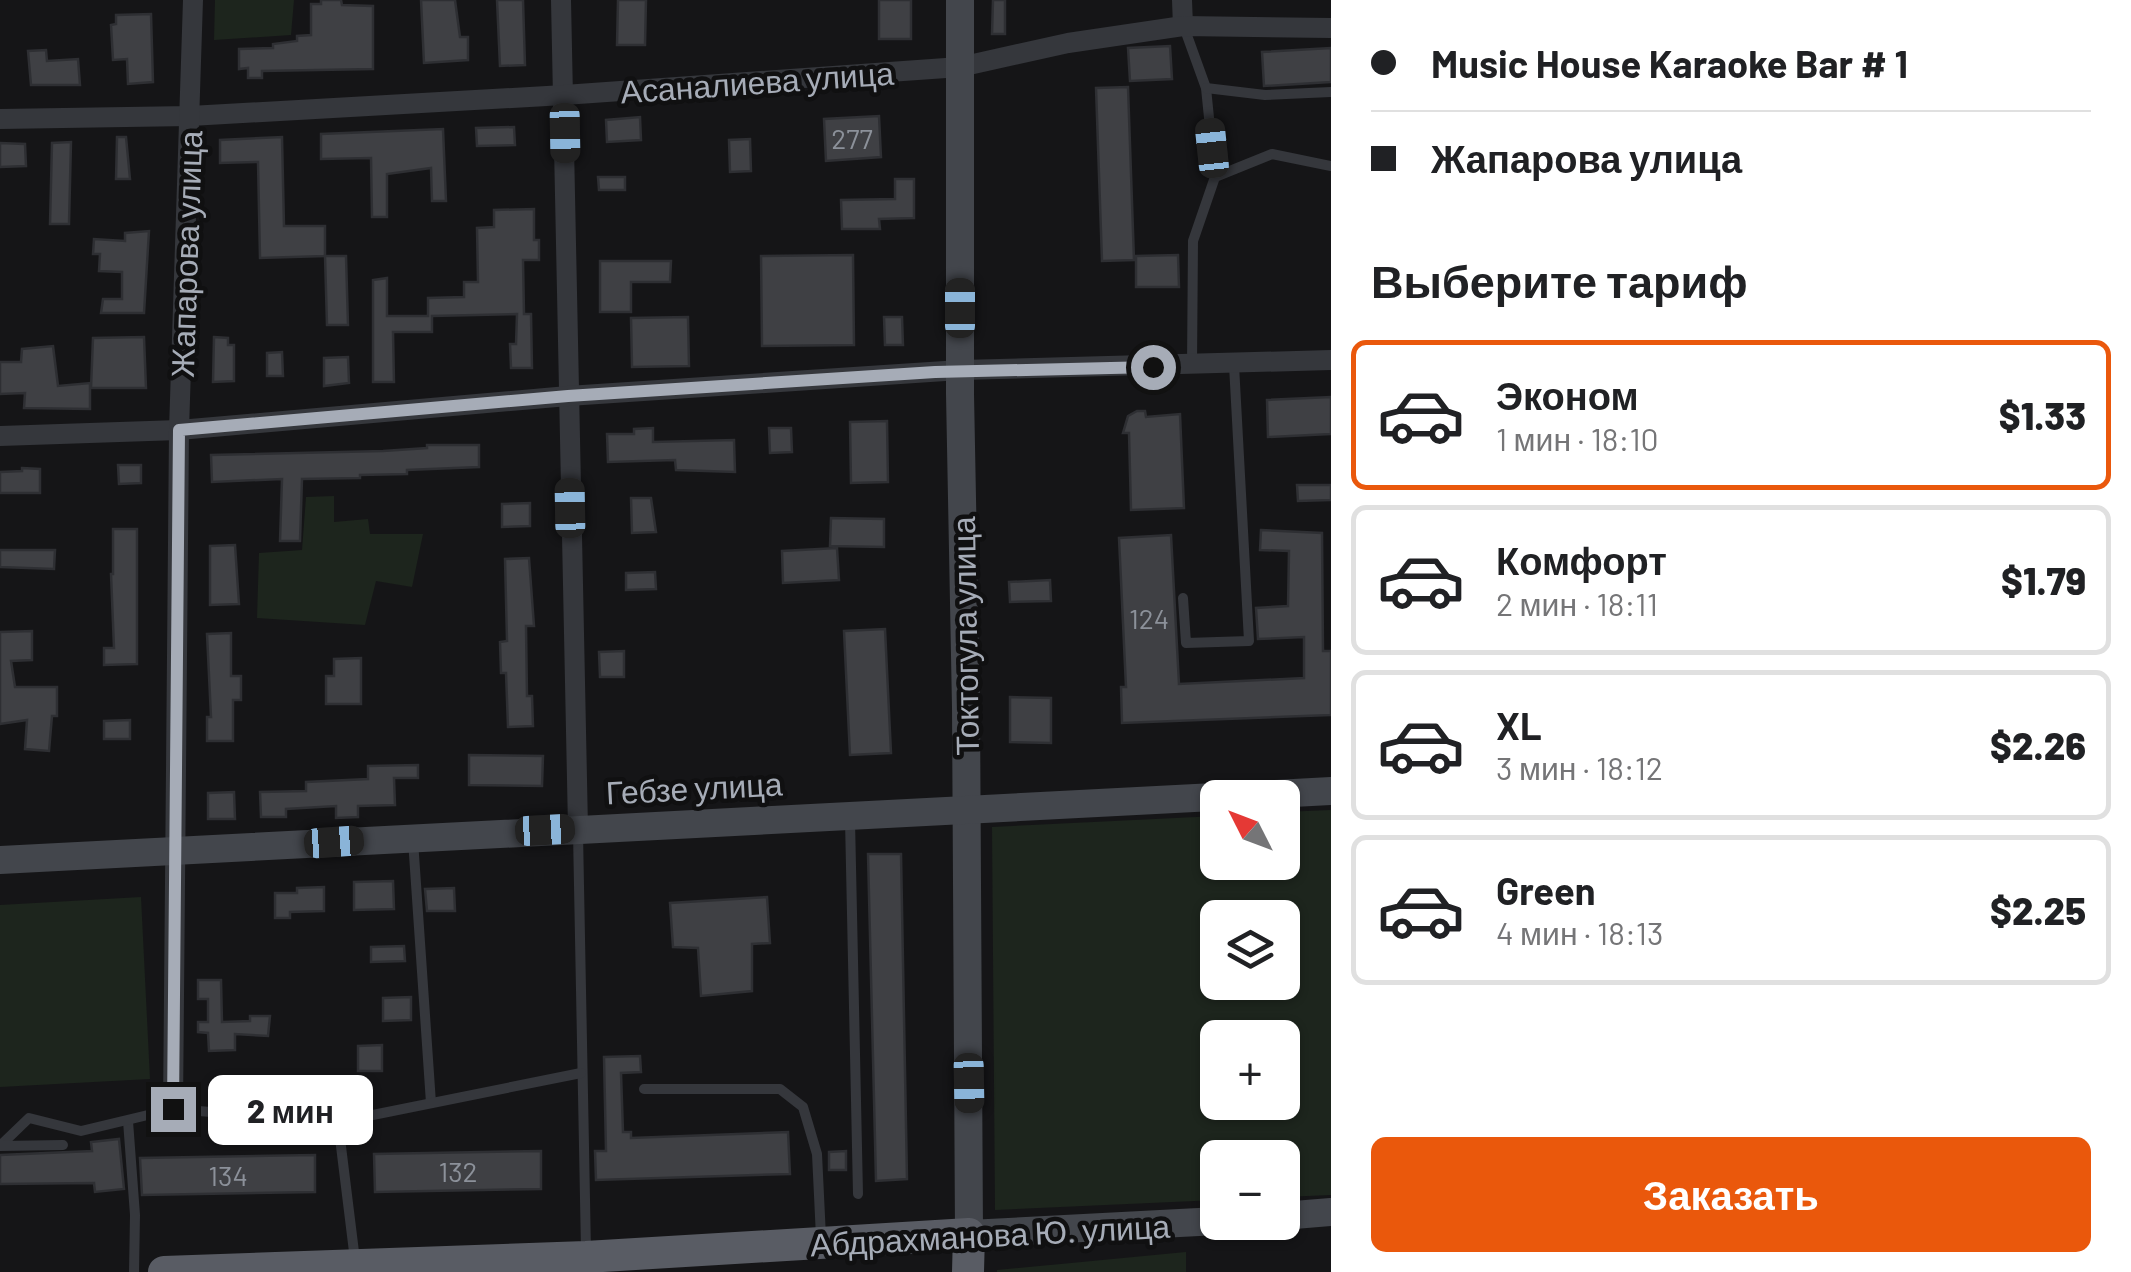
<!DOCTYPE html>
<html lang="ru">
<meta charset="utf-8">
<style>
body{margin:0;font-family:Barlow,sans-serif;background:#f6f6f6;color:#202124;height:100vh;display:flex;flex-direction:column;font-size:38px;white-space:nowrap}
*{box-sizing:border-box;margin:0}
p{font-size:32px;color:#757577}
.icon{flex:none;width:55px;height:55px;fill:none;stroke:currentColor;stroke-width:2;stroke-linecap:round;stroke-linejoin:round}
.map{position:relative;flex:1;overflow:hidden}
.details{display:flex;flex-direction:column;background:#fff;width:800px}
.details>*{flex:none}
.banner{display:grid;align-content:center;height:220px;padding:0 40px;background:#fff}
.needle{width:65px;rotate:312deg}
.buttons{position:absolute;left:1200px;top:780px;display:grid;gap:20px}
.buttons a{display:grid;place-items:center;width:100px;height:100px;border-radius:15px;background:#fff;box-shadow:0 2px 8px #0004;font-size:50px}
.end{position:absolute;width:45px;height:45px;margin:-22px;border:12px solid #a6acb7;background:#111;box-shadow:0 0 0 5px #111}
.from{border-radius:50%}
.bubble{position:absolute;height:70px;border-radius:15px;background:#fff;box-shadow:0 2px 8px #0004;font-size:32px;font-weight:800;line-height:70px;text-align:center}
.car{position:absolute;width:30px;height:60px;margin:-30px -15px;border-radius:12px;box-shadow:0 0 8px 2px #0007;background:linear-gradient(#222 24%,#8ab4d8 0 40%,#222 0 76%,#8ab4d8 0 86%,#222 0)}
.banner b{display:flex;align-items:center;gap:35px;height:95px;font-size:38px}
.banner b+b{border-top:2px solid #e0e0e0}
.banner i{width:25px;height:25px;background:#202124}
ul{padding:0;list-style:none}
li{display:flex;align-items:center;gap:30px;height:150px;margin:0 20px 15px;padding:0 20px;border:5px solid #e0e0e0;border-radius:15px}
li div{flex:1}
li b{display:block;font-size:38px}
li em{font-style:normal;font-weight:800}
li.on{border-color:#ea580c}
li>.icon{width:90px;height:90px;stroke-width:1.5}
h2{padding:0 40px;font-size:45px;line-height:120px}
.button{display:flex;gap:20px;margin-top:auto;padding:20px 40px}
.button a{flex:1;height:115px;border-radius:15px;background:#ea580c;color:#fff;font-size:40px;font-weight:800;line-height:115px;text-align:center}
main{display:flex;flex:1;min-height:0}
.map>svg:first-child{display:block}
.green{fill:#1d251d;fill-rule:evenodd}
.building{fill:#3f4044;stroke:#2e2f33;stroke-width:2.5}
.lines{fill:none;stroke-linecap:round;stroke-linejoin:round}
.service{stroke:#35373c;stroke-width:10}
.minor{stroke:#35373c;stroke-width:20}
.secondary{stroke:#43464c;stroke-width:28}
.trunk{stroke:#595c64;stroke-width:32}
.route{stroke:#a6acb7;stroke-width:12}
.labels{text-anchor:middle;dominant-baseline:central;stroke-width:9;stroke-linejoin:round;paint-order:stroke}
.number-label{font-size:28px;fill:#8c919a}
.street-label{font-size:32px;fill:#a6acb7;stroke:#101011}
</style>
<main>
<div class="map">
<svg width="1331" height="1272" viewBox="0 0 1331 1272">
<rect width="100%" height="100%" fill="#151517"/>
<!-- green -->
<g class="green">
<polygon points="215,0 294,0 291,35 214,40"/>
<polygon points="334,496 334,522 368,519 370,534 423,534 412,587 376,581 365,625 257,618 259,553 302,550 306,497"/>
<path d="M1331,810V1195L1283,1197L1282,1158H1218L1217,1200L995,1210L992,827L1217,816L1218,862H1282L1283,812ZM1218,918H1282V982H1218ZM1218,1038H1282V1102H1218Z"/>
<polygon points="141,897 150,1079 0,1087 0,905"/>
<polygon points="1186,1252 1186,1272 997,1272 997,1270"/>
</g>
<!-- building -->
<g class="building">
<polygon points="321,0 341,0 342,5 373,6 373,69 262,71 262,78 248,78 248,68 239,69 239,49 273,48 273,44 297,41 297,36 311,35 311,4 321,4"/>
<polygon points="421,0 455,0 460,37 468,37 468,60 424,63"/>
<polygon points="497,0 523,0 525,65 500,66"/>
<polygon points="618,0 646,0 645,45 617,45"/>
<rect x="879" y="0" width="32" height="39"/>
<polygon points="993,0 1005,0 1005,34 992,34"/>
<polygon points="151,14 153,82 128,84 127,59 113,60 111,25 116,24 116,15"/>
<polygon points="1170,46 1172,79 1130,81 1128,48"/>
<polygon points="1331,48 1331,82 1264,86 1262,52"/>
<polygon points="46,50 47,61 78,59 80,85 31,85 28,51"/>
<polygon points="1128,87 1134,260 1102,261 1096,88"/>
<polygon points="879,116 881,157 826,161 824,119"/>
<polygon points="640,117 641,140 607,142 606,120"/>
<polygon points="514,127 515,145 477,146 476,128"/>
<polygon points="443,129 446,201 432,201 431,168 387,174 387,217 372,217 371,158 321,159 321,134"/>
<polygon points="117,137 126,137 130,179 116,179"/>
<polygon points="282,137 284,226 325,226 325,256 260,258 258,162 220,163 220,140"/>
<polygon points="750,139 751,171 730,172 729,140"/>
<polygon points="71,142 69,224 50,224 52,143"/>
<polygon points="0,143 25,144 26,166 0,167"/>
<polygon points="598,177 625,177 625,190 599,190"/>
<polygon points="895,179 914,179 914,218 879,219 880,229 842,229 841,200 895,199"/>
<polygon points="534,209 534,240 539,240 539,260 523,260 524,314 531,314 532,368 511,368 510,344 516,344 517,314 432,316 432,332 393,332 394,382 373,382 373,280 387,278 387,316 428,316 428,298 464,297 464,282 478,282 477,228 494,227 494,210"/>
<polygon points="149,231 144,313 101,313 103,299 122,299 122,272 99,271 100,254 93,254 94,239 125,241 125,233"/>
<polygon points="853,255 854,345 762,346 761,256"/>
<polygon points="1178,255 1179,287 1136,287 1136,256"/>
<polygon points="325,256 346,256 348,325 327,325"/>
<polygon points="600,261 671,261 670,282 631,282 631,312 600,312"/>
<polygon points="688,317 689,366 632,367 631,318"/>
<polygon points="884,317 902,317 903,345 885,345"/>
<polygon points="144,337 146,388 91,388 93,338"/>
<polygon points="214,337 228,338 228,345 234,345 234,381 213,382"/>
<polygon points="53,346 58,386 90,383 90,409 24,408 25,393 0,394 0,362 21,362 22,349"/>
<polygon points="282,352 283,376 267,376 267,353"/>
<polygon points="348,357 349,383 324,386 324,358"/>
<polygon points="1331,397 1331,434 1268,437 1267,400"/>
<polygon points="1137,411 1145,411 1146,417 1180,414 1184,508 1131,510 1129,433 1123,433 1128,416"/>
<polygon points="887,421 888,482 851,483 850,422"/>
<polygon points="653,428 653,442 734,440 735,472 676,470 675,460 608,462 607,434 634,434 634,429"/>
<polygon points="769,428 791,428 792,452 770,453"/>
<polygon points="427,445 479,445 479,467 407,470 407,474 360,475 360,478 302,479 300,541 280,541 282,479 212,482 211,455 383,451 427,448"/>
<polygon points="118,465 141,465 141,483 119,484"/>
<polygon points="22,468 40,469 40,493 0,493 0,472 22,471"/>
<polygon points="1297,485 1331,485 1331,500 1298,501"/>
<polygon points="631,498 651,498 656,532 632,533"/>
<polygon points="530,503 530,526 502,527 502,504"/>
<polygon points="831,518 884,519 884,547 830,546"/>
<polygon points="113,529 137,529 137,664 104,665 104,648 114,648 111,574 113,574"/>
<polygon points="1261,530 1322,533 1323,651 1331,651 1331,715 1122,723 1121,687 1126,687 1119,538 1171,535 1179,684 1304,678 1304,637 1258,639 1256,608 1288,606 1289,551 1260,550"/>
<polygon points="235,545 239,604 210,605 210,546"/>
<polygon points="837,548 839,580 783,583 782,551"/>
<polygon points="0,550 55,550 54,569 0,567"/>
<polygon points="529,558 534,626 526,626 527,696 532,696 533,726 508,727 506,673 501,673 500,642 507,641 505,559"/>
<polygon points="655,572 656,589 626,590 626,573"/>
<polygon points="1050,580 1051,601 1010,602 1009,582"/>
<polygon points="885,629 891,753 850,755 844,631"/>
<polygon points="32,631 32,660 11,661 15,687 57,687 57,716 52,716 49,751 25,749 27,720 0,724 0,632"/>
<polygon points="231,633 231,676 241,676 241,700 233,700 233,741 207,741 207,717 211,717 207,634"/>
<polygon points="624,651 624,677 600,677 599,652"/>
<polygon points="361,658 361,704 326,704 326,676 334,676 334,659"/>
<polygon points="1010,697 1051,698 1051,743 1010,742"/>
<polygon points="130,720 130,739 104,739 104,721"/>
<polygon points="469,755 543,756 542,786 469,785"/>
<polygon points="418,765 418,778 394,778 395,805 358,806 358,817 336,818 336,806 286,809 286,817 261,817 260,792 306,791 306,782 368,779 368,766"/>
<polygon points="234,792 235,819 208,819 208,793"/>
<polygon points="868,854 901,854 907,1179 876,1181"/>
<polygon points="393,881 394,909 354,910 354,882"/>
<polygon points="324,887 324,911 290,912 290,918 275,918 275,893 297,893 297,888"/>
<polygon points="454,888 455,911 427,911 425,889"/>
<polygon points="767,897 770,943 752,944 752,991 701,996 698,948 673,947 670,903"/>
<polygon points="404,946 405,961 371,962 371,947"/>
<polygon points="198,980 221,980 222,1022 250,1021 250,1016 270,1016 268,1036 235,1034 235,1050 209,1051 208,1033 198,1032 198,1022 208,1022 208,999 198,999"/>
<polygon points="411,997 411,1020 383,1021 383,998"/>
<polygon points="382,1045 382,1071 358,1071 358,1046"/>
<polygon points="640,1056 641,1072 621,1073 623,1132 631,1132 631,1138 788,1132 790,1174 596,1180 595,1151 606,1151 604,1057"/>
<polygon points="119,1139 124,1189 95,1192 94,1183 0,1184 0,1155 92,1151 91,1142"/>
<polygon points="541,1151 541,1189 375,1192 374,1154"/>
<polygon points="846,1151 846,1170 829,1170 829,1152"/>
<polygon points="315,1155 315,1192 142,1195 140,1158"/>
</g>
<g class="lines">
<!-- service -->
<g class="service">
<polyline points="1184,27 1206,88 1215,177 1193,241 1192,366"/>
<polyline points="1206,88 1265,95 1331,92"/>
<polyline points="1215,177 1272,154 1331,166"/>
<polyline points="1183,598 1186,643 1249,641 1234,365"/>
<polyline points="850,820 858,1194"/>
<polyline points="578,833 586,1251"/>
<polyline points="413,840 431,1103"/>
<polyline points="644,1089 780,1089 803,1107 817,1154 821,1237"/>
<polyline points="128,1121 135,1215 134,1272"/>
<polyline points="338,1122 355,1260"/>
<polyline points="0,1146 29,1118 81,1131 173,1109 338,1122 581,1073"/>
<polyline points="1,1146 63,1145"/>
</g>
<!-- minor -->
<g class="minor">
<polyline points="561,0 578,828"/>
<polyline points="1182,0 1183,26"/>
<polyline points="0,119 190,116 564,95 960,67 1068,43 1183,26 1331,28"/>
<polyline points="0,436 179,430 568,396 960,370 1331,360"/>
<polyline points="173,1109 179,430 193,0"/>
</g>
<!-- secondary -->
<g class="secondary">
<polyline points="960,0 960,394 966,707 969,1234 1218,1221"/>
<polyline points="0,860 1331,791"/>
<polyline points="1282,1216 1331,1212"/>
</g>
<!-- trunk -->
<polyline class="trunk" points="164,1272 586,1257 969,1234 968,1272"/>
</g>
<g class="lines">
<!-- route -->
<polyline class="route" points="173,1109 179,430 568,396 935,372 1153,367"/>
</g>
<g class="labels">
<!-- number labels -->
<g class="number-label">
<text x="852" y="138">277</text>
<text x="1149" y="618">124</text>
<text x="458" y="1171">132</text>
<text x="228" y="1175">134</text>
</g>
<!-- street labels -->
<g class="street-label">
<text transform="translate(757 81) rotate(-4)">Асаналиева улица</text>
<text transform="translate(185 254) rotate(-88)">Жапарова улица</text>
<text transform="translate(964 636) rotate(-91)">Токтогула улица</text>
<text transform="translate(694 787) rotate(-3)">Гебзе улица</text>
<text transform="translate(990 1234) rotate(-3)">Абдрахманова Ю. улица</text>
</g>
</g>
</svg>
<div class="buttons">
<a><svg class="needle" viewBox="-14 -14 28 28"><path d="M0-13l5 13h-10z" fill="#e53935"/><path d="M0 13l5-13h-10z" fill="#757577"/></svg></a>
<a><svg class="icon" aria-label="layers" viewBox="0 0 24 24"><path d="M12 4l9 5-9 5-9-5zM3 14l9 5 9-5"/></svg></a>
<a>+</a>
<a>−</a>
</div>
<i class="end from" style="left:1153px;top:367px"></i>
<i class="end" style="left:173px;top:1109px"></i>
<div class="bubble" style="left:208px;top:1075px;width:165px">2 мин</div>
<i class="car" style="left:565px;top:133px;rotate:179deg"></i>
<i class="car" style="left:1212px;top:148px;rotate:354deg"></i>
<i class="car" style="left:960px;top:308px;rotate:0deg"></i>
<i class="car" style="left:570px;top:508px;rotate:359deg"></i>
<i class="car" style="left:545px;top:830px;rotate:87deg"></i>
<i class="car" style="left:334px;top:842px;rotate:86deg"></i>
<i class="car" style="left:969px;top:1083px;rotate:179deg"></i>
</div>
<section class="details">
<div class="banner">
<b><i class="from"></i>Music House Karaoke Bar # 1</b>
<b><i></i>Жапарова улица</b>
</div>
<h2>Выберите тариф</h2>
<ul>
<li class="on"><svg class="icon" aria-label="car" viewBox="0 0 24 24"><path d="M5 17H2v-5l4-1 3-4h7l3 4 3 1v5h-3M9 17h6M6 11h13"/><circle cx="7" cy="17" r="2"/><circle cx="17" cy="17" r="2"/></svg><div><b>Эконом</b><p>1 мин · 18:10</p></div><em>$1.33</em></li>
<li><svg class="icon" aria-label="car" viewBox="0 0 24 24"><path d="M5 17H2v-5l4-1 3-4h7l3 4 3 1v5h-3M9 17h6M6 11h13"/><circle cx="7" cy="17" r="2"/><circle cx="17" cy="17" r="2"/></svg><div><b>Комфорт</b><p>2 мин · 18:11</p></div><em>$1.79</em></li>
<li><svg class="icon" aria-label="car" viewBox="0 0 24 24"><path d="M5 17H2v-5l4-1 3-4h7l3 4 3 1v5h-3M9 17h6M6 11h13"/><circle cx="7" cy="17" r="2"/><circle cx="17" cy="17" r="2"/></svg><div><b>XL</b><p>3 мин · 18:12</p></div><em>$2.26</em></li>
<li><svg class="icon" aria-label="car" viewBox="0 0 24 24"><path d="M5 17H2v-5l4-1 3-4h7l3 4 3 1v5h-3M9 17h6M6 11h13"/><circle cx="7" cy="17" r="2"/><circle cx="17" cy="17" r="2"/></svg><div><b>Green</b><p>4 мин · 18:13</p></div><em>$2.25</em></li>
</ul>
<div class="button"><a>Заказать</a></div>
</section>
</main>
